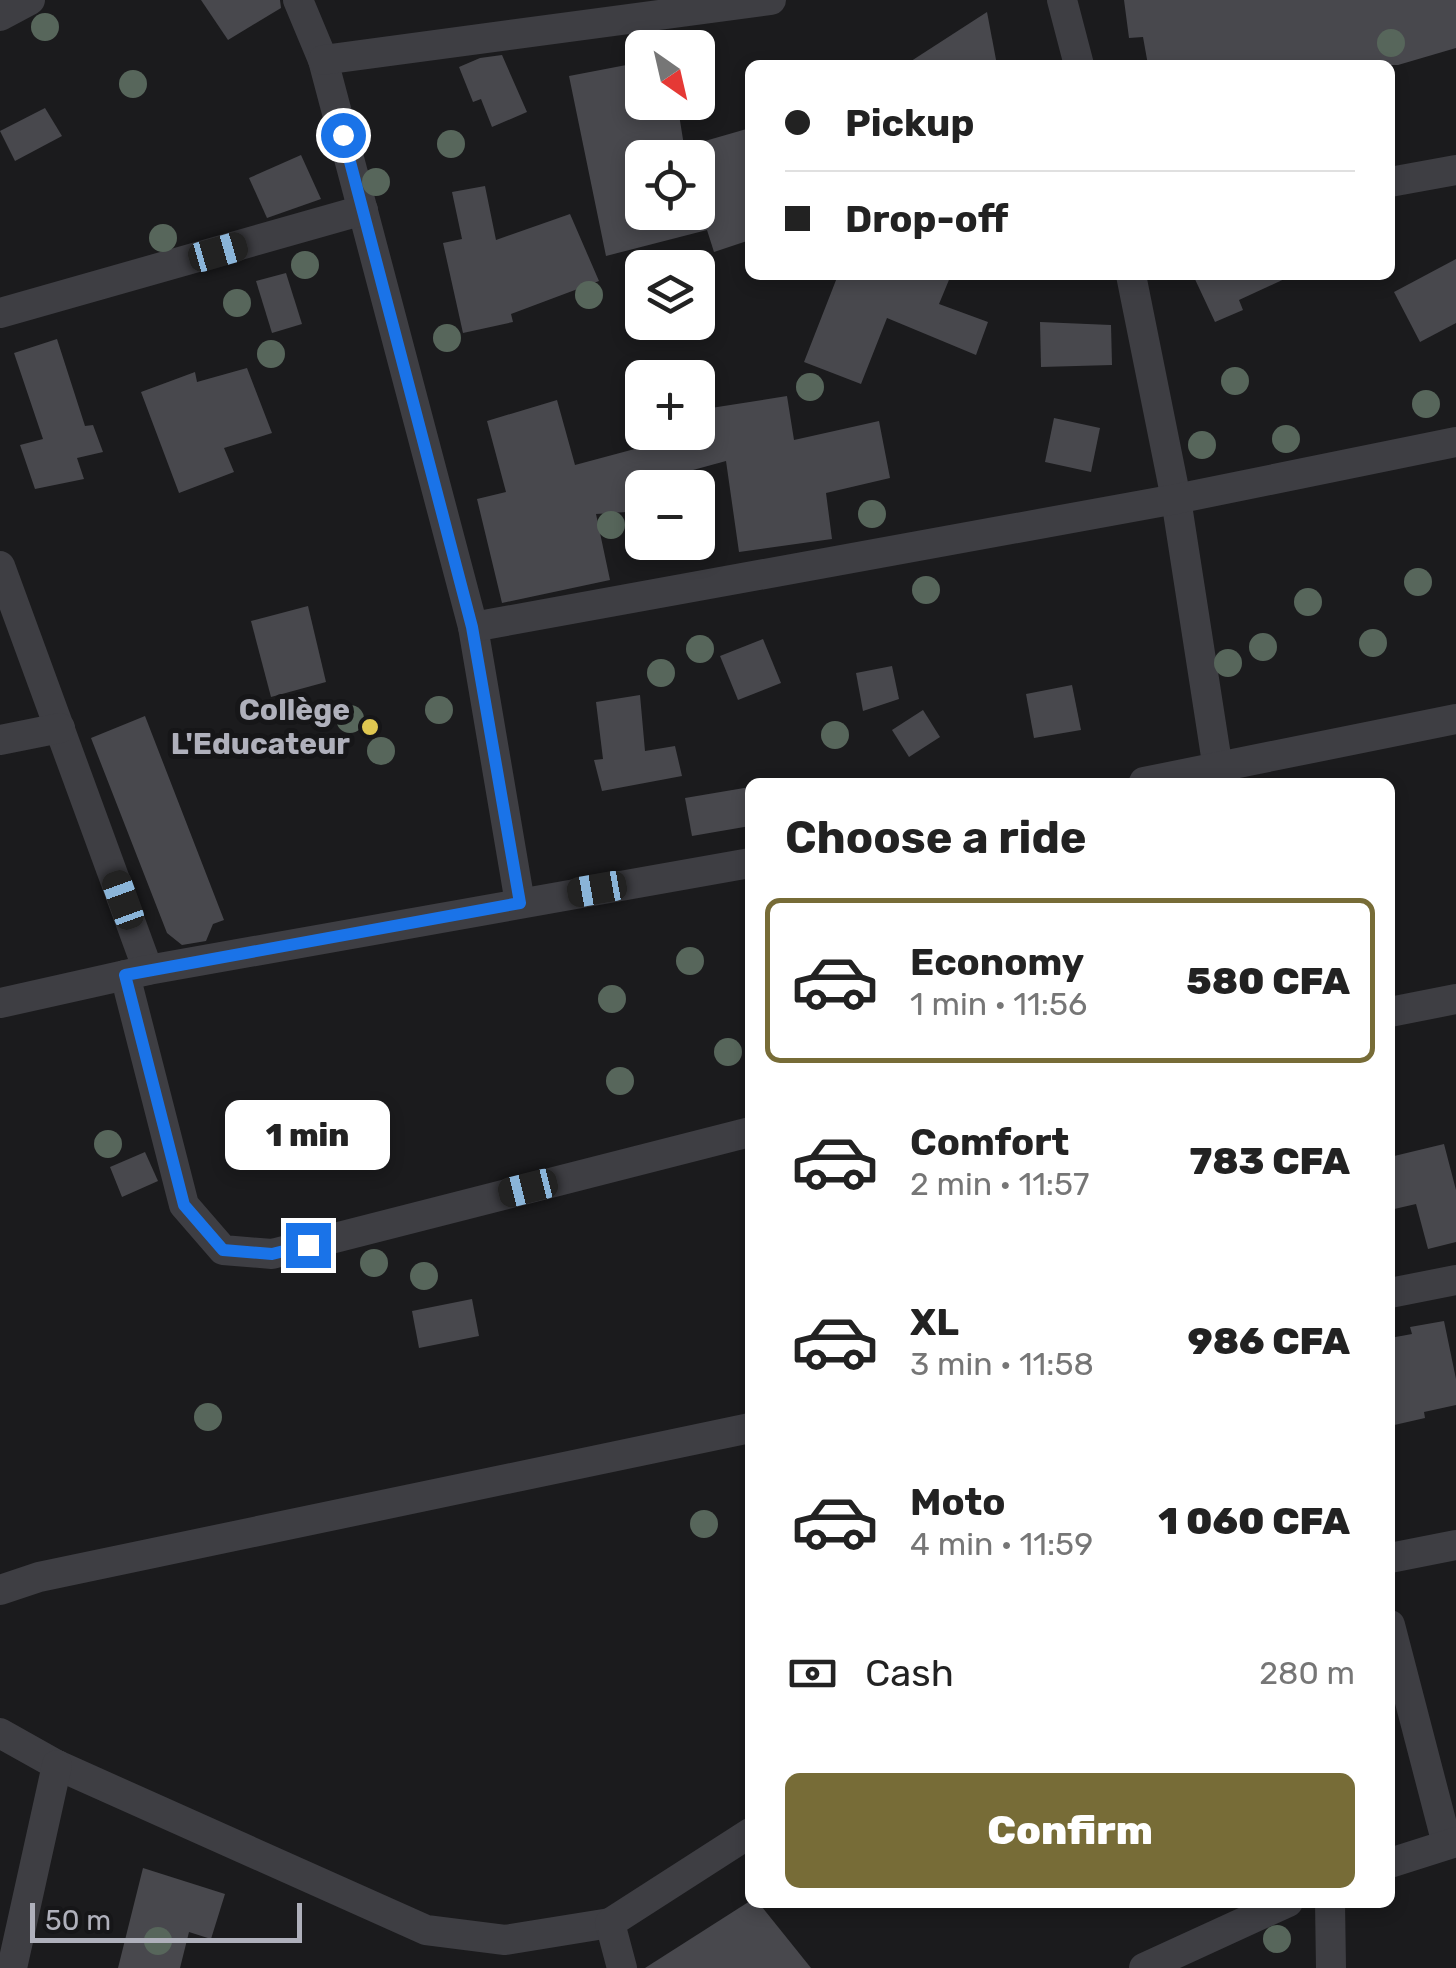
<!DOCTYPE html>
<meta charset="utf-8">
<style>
body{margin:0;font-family:Rubik,sans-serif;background:#f6f6f6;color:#222;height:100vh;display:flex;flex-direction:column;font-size:38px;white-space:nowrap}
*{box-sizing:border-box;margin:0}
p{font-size:32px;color:#767676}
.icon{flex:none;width:55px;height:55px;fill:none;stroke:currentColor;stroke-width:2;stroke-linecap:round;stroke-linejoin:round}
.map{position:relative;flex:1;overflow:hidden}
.sheet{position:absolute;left:745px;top:778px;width:650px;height:1130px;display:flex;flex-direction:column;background:#fff;border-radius:15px;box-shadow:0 5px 15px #0003}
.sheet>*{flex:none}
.hud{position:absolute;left:745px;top:60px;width:650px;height:220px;border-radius:15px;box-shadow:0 5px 15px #0003;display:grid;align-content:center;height:220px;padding:0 40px;background:#fff}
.needle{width:65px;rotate:146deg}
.buttons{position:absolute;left:625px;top:30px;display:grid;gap:20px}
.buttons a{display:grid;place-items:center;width:90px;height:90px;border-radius:15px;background:#fff;box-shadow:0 5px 15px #0003;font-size:50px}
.scale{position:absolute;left:30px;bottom:25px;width:272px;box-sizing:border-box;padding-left:10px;border:5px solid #afb0bb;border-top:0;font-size:28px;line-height:35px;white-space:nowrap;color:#afb0bb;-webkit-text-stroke:8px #161618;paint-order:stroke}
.end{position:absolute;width:45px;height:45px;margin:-22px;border:12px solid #1a73e8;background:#fff;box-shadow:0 0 0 5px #fff}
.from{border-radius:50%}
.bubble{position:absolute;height:70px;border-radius:15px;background:#fff;box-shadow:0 5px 15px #0003;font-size:32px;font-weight:800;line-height:70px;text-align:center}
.car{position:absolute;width:30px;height:60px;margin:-30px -15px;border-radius:12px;box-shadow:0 0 8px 2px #0007;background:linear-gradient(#222 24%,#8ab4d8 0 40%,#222 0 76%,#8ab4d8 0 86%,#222 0)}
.hud b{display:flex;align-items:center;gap:35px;height:95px;font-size:38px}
.hud b+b{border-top:2px solid #e0e0e0}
.hud i{width:25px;height:25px;background:#222}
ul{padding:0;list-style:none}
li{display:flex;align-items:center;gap:30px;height:165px;margin:0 20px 15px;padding:0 20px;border:5px solid transparent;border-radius:15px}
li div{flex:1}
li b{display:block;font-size:38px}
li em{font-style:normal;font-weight:800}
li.on{border-color:#776c37}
li>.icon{width:90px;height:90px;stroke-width:1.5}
h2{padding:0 40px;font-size:45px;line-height:120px}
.pay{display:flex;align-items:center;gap:25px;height:110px;padding:0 40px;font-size:38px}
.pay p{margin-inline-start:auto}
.primary-button{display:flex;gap:20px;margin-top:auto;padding:20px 40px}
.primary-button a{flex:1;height:115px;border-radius:15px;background:#776c37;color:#fff;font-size:40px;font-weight:800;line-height:115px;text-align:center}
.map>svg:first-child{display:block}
.building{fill:#48484d}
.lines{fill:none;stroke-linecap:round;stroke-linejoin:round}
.minor{stroke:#3e3e43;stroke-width:30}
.tree{fill:#57665b}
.route{stroke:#1a73e8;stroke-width:12}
.poi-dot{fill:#dfc751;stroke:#161618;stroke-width:4}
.labels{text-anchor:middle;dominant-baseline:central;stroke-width:10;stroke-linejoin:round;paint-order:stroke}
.poi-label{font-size:30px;font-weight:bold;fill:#afb0bb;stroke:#161618;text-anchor:end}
</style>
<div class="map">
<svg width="1456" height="1968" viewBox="0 0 1456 1968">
<rect width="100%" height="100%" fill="#1b1b1d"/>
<!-- building -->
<g class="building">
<polygon points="201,0 280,0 281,8 228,40"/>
<polygon points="1124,0 1456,0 1456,48 1398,65 1148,65 1143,37 1129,38"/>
<polygon points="987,12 997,65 905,65"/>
<polygon points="502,55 527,112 492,127 481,99 473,102 459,67 480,58"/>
<polygon points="642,62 642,102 677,102 686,158 642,158 642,212 698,212 698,143 750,128 750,240 714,252 707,230 606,256 569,76"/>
<polygon points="45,108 62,136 15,161 0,131"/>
<polygon points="301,155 321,199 267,218 249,178"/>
<polygon points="485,186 496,240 570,214 599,281 511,314 513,322 463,333 443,243 462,239 452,192"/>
<polygon points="1456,259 1456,323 1420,342 1394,292"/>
<polygon points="286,273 302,324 272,333 256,281"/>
<polygon points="838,275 951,275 939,304 988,322 976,355 887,318 861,384 804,362"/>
<polygon points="1193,275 1293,275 1239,300 1243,310 1215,322"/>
<polygon points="1040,322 1111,325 1112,365 1041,367"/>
<polygon points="57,339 85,426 93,425 103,452 77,458 84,479 35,489 20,445 43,439 14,353"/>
<polygon points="247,368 272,433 224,448 234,472 179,493 141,392 195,372 197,382"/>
<polygon points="787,396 794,440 879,421 890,478 826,493 832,539 739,552 726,461 642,484 642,511 596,514 610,580 502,603 477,499 506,492 487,421 557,400 575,465 698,432 714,425 711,408"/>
<polygon points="1054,418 1100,428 1091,472 1045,462"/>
<polygon points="308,606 326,682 271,697 251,621"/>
<polygon points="763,639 781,683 738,700 720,656"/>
<polygon points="892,666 899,699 863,711 856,673"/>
<polygon points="1072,685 1081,730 1034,738 1026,694"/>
<polygon points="640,695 645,751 675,746 682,776 602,791 594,760 603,759 596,702"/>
<polygon points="923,710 940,737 909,757 892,730"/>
<polygon points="145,716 224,920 213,924 206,941 182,945 167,933 91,738"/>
<polygon points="750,787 750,826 692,836 685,798"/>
<polygon points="1444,1144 1456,1190 1456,1242 1428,1249 1416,1204 1390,1210 1390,1157"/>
<polygon points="145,1152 158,1181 122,1197 110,1167"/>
<polygon points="472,1299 479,1336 419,1348 412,1311"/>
<polygon points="1444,1321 1456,1379 1456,1405 1424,1412 1425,1418 1390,1426 1390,1338 1412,1334 1410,1327"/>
<polygon points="143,1868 225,1894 211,1939 189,1932 180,1968 118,1968"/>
<polygon points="750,1901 758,1902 811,1968 645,1968"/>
</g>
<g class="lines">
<!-- minor -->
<g class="minor">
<polyline points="298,0 323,60 473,627 520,903"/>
<polyline points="1062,0 1079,65"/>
<polyline points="0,16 30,0"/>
<polyline points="323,60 771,0"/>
<polyline points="1390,182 1456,170"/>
<polyline points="1131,275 1176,499 1220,782"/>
<polyline points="0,313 363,210"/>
<polyline points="0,566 148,970"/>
<polyline points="473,627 1176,499 1456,442"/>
<polyline points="0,740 60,728"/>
<polyline points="1144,782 1456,719"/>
<polyline points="125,975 184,1205 223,1250 272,1254 750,1132"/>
<polyline points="0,1003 148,970 750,863"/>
<polyline points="1390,1012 1456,999"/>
<polyline points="1390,1293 1456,1280"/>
<polyline points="1390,1558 1456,1545"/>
<polyline points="0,1590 39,1577 750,1428"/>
<polyline points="1390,1625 1447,1844"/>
<polyline points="0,1733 57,1765 426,1930 505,1940 610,1923"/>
<polyline points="1390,1863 1456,1842"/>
<polyline points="1330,1902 1331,1968"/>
<polyline points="12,1968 57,1765"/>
<polyline points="622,1968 610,1923 750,1833"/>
<polyline points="1144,1968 1288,1902"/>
</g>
</g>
<!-- trees -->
<g class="tree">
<circle cx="45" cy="27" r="14"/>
<circle cx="1391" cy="43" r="14"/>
<circle cx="133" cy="84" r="14"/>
<circle cx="451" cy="144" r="14"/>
<circle cx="376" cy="182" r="14"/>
<circle cx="163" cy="238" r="14"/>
<circle cx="305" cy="265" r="14"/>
<circle cx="589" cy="295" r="14"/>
<circle cx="237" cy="303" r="14"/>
<circle cx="447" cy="338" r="14"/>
<circle cx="271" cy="354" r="14"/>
<circle cx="1235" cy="381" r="14"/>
<circle cx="810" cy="387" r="14"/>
<circle cx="1426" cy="404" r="14"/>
<circle cx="1286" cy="439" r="14"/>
<circle cx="1202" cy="445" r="14"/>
<circle cx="872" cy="514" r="14"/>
<circle cx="611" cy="525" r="14"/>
<circle cx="1418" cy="582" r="14"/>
<circle cx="926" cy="590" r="14"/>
<circle cx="1308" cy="602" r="14"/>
<circle cx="1373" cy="643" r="14"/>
<circle cx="1263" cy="647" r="14"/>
<circle cx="700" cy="649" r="14"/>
<circle cx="1228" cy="663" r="14"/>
<circle cx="661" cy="673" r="14"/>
<circle cx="439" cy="710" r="14"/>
<circle cx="350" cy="719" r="14"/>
<circle cx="835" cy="735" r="14"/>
<circle cx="381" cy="751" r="14"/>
<circle cx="690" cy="961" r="14"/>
<circle cx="612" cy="999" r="14"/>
<circle cx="728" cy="1052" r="14"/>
<circle cx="620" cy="1081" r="14"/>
<circle cx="108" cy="1144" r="14"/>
<circle cx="374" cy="1263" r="14"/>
<circle cx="424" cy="1276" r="14"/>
<circle cx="208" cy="1417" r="14"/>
<circle cx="704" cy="1524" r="14"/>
<circle cx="1277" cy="1939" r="14"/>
<circle cx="158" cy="1941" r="14"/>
</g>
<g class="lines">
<!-- route -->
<polyline class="route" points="308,1245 272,1254 223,1250 184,1205 125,975 520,903 472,627 343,135"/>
</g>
<!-- markers -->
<circle class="poi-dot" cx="370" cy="727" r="10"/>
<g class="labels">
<!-- poi labels -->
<g class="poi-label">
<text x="350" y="710">Collège<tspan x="350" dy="34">L'Educateur</tspan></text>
</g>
</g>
</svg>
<div class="buttons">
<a><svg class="needle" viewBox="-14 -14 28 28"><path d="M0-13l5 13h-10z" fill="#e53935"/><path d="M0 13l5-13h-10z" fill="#767676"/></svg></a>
<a><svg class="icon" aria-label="locate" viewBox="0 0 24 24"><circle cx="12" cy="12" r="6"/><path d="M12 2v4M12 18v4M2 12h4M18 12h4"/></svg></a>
<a><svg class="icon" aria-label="layers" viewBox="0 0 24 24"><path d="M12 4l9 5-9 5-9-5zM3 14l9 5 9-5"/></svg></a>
<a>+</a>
<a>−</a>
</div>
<div class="scale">50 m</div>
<i class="end from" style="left:343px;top:135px"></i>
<i class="end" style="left:308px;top:1245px"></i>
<div class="bubble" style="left:225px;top:1100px;width:165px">1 min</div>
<i class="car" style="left:218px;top:252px;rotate:74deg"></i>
<i class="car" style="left:597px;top:889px;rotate:260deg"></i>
<i class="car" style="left:123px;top:900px;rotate:340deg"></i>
<i class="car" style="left:528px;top:1188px;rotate:256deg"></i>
<div class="hud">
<b><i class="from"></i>Pickup</b>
<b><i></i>Drop-off</b>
</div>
<section class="sheet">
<h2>Choose a ride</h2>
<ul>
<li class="on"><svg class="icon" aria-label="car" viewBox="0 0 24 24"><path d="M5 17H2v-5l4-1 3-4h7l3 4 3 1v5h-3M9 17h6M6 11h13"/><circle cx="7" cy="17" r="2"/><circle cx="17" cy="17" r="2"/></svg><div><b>Economy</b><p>1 min · 11:56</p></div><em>580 CFA</em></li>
<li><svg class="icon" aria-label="car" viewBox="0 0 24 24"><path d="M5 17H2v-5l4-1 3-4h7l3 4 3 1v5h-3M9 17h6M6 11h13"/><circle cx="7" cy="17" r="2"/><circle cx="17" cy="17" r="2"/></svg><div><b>Comfort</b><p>2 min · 11:57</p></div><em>783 CFA</em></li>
<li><svg class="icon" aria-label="car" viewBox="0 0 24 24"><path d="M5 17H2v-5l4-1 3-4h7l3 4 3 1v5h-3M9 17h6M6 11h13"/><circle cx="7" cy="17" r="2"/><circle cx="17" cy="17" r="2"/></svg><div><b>XL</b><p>3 min · 11:58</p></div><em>986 CFA</em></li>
<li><svg class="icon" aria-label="car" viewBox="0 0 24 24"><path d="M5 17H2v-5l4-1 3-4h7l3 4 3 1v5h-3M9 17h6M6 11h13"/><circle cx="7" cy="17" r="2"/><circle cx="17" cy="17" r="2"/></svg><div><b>Moto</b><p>4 min · 11:59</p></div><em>1 060 CFA</em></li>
</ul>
<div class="pay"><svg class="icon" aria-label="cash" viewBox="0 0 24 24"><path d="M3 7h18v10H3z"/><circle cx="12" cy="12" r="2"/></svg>Cash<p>280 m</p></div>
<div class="primary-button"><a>Confirm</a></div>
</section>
</div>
